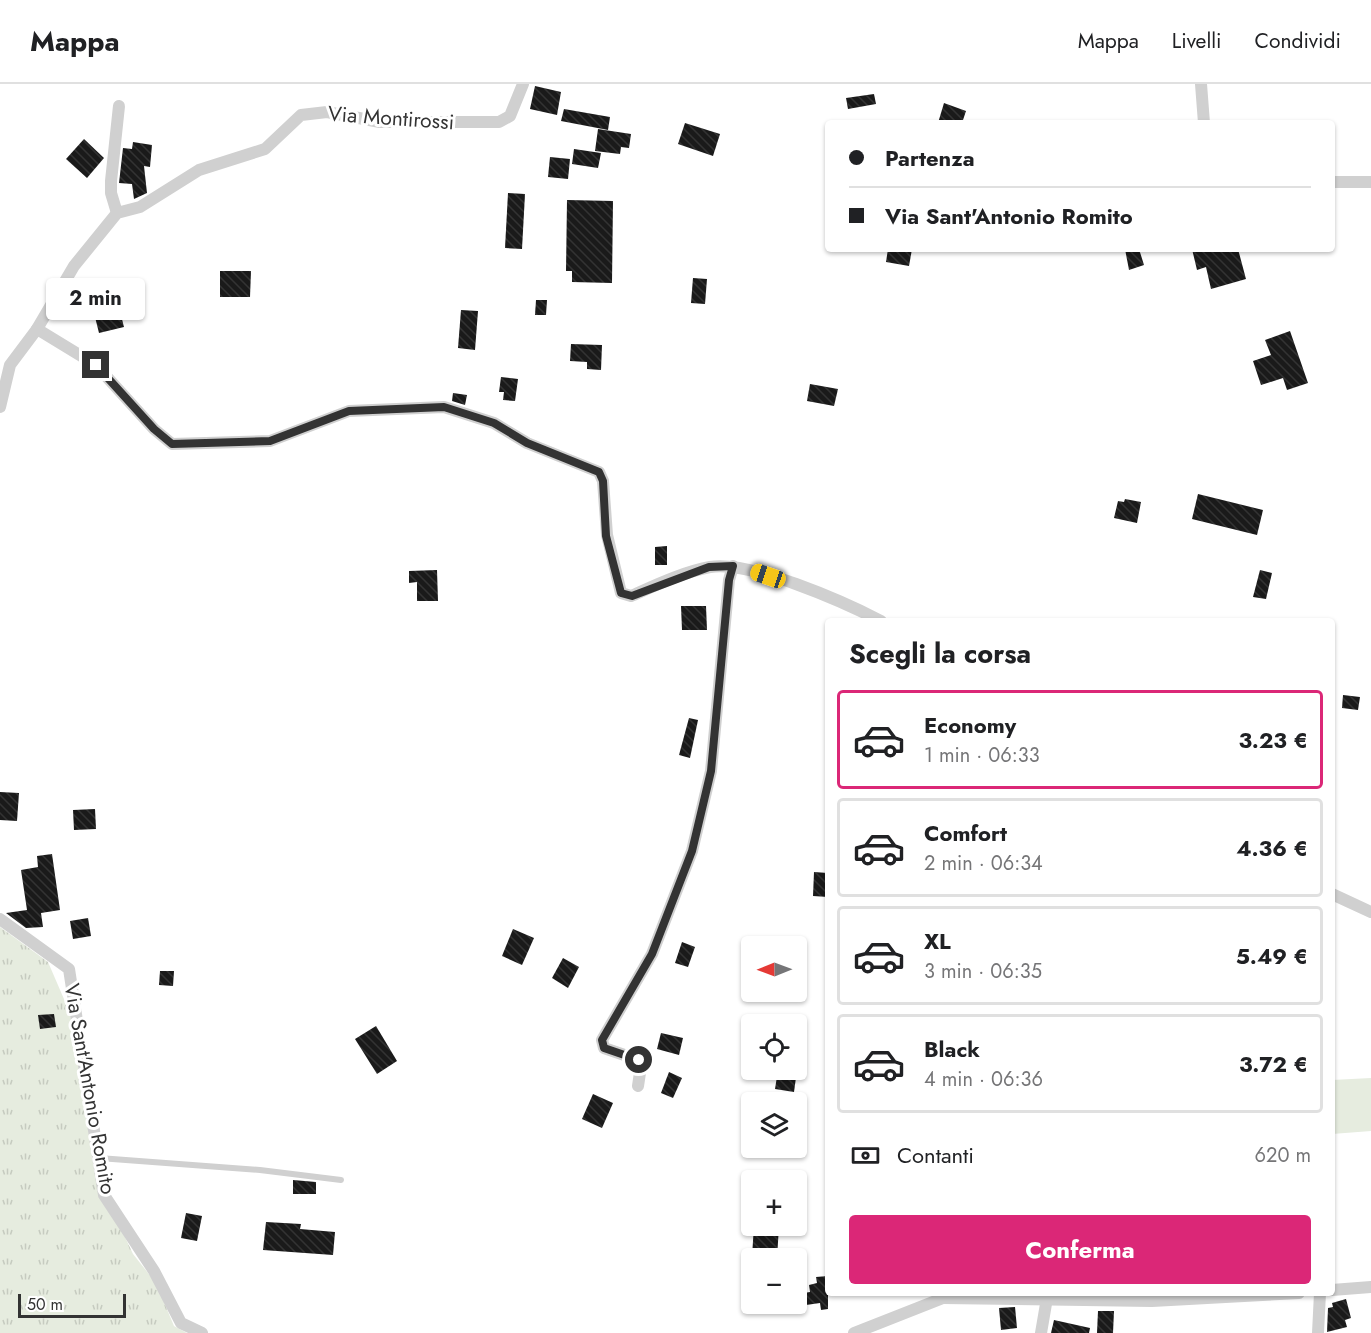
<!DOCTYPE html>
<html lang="it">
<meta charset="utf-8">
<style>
body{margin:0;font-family:Jost,sans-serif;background:#f6f6f6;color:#202124;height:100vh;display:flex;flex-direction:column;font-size:22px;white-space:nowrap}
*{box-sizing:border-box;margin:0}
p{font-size:20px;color:#757577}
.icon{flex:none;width:33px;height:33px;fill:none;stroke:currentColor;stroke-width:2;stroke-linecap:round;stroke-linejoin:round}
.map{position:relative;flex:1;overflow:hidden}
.panel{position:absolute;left:825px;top:534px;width:510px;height:678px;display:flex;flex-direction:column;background:#fff;border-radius:6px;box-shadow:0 2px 4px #0004}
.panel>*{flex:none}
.top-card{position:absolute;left:825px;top:36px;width:510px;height:132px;border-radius:6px;box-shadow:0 2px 4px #0004;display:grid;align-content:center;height:132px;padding:0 24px;background:#fff}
.needle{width:39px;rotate:269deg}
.buttons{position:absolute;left:741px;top:852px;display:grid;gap:12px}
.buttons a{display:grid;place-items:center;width:66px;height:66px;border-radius:6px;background:#fff;box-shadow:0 2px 4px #0004;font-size:30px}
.scale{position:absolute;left:18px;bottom:15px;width:108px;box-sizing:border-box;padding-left:6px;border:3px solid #333;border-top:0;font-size:16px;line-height:21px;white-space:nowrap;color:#333;-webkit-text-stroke:4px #fff;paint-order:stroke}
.end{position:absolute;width:27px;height:27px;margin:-14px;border:8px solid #333;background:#fff;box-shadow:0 0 0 3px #fff}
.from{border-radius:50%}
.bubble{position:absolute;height:42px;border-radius:6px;background:#fff;box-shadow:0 2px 4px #0004;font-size:20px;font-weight:700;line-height:42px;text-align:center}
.car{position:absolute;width:18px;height:36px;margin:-18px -9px;border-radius:8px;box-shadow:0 0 4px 2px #0007;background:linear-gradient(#f5c518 24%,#345 0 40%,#f5c518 0 76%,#345 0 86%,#f5c518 0)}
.top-card b{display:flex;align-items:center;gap:21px;height:57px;font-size:22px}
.top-card b+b{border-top:2px solid #e0e0e0}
.top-card i{width:15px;height:15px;background:#202124}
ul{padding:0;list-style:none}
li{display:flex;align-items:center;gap:18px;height:99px;margin:0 12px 9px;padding:0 12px;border:3px solid #e0e0e0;border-radius:6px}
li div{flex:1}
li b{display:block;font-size:22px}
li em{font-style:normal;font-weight:700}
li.current{border-color:#db2777}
li>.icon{width:54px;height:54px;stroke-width:1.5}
h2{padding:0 24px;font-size:27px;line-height:72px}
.pay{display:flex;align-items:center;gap:15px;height:66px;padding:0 24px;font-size:22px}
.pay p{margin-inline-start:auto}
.primary-button{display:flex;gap:12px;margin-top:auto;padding:12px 24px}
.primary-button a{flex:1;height:69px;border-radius:6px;background:#db2777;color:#fff;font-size:24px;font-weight:700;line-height:69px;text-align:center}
header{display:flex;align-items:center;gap:36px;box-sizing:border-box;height:84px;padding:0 30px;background:#fff;border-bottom:2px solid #e0e0e0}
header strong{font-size:28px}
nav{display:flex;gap:33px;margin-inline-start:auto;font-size:21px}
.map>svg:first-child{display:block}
.grass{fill:url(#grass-tufts)}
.pitch{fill:#e6ecdf}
.building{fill:url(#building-back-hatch)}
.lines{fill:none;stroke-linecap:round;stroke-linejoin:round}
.lane{stroke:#d0d0d0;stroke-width:6}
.street{stroke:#d0d0d0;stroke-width:12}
.route{stroke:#333;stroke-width:8}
.labels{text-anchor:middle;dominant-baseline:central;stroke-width:6;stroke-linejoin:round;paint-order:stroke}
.street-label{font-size:21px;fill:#333;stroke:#fff}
</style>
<header>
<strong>Mappa</strong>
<nav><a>Mappa</a><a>Livelli</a><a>Condividi</a></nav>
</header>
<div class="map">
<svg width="1371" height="1249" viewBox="0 0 1371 1249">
<defs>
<pattern id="grass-tufts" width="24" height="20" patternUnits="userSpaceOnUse" patternTransform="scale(1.5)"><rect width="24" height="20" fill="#e6ecdf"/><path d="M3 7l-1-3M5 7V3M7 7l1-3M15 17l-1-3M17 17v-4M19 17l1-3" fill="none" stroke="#c6cbc0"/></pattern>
<pattern id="building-back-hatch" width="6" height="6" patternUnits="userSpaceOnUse" patternTransform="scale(1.5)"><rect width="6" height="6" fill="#1a1a1a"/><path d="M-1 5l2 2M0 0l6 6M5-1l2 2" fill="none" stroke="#333"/></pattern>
</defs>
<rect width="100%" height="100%" fill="#fff"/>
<!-- grass -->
<polygon class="grass" points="0,843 48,878 70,929 95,1089 133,1170 156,1199 174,1242 187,1249 0,1249"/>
<!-- pitch -->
<polygon class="pitch" points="1371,994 1371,1047 1332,1050 1332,996"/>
<!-- building -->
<g class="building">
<polygon points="535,2 561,8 557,31 530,25"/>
<polygon points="874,10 876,20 848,25 846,14"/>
<polygon points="944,19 966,27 962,39 938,39"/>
<polygon points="564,25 610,33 608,46 561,37"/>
<polygon points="685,39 720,50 713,72 678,60"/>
<polygon points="598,45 631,50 629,64 621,63 620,70 595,67"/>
<polygon points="84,55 104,74 87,94 66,75"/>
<polygon points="133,58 152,61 150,83 144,82 147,109 134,115 132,100 119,99 123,64 132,65"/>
<polygon points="574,65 601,69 598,84 572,80"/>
<polygon points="550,73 570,75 568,95 548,93"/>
<polygon points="508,109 525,110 522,165 505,164"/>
<polygon points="567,116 613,117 612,199 572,198 572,187 566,187"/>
<polygon points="888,165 912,165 909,182 886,178"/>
<polygon points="1125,165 1139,165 1144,181 1129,186"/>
<polygon points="1192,165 1238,165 1246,195 1211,205 1206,183 1197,186"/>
<polygon points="220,187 251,187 250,213 220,213"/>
<polygon points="693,194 707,195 705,220 691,219"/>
<polygon points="104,205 105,210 115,208 124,243 99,249 89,209"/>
<polygon points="536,216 547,216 546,231 535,231"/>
<polygon points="461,226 478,227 475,266 458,264"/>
<polygon points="1290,247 1308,299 1287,306 1283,294 1261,301 1253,277 1271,271 1265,256"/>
<polygon points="571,260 602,261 601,286 587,285 587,278 570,277"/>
<polygon points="501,293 518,295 515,317 503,316 504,308 499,308"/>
<polygon points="810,300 838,305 834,322 807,317"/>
<polygon points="453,309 467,311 465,321 452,317"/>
<polygon points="1198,410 1263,426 1257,451 1192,435"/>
<polygon points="1125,415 1141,418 1137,439 1114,434 1118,417 1124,418"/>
<polygon points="667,462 667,481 655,481 655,463"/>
<polygon points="437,486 438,517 417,517 417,498 409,499 409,487"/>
<polygon points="1260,486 1272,489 1266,515 1253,513"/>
<polygon points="681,522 706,522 707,546 682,546"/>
<polygon points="1343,611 1360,613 1358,626 1342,624"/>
<polygon points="689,634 698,636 690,674 679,671"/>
<polygon points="0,708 19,709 17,737 0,736"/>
<polygon points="95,725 96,745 74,746 73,726"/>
<polygon points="52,770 60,826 41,829 43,843 26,844 6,829 27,826 21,786 38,783 37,772"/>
<polygon points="814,788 828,789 828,813 813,812"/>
<polygon points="88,834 91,852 73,855 70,837"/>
<polygon points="513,845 534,854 522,881 502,872"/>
<polygon points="682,858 695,863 688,883 675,879"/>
<polygon points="563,874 579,883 568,904 552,894"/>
<polygon points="160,887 174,887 173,902 159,901"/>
<polygon points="54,930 56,943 40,945 38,931"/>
<polygon points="376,942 397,977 377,990 355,955"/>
<polygon points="661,949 683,954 679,971 657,965"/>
<polygon points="778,986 797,986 794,1008 775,1005"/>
<polygon points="669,988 682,994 673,1014 661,1009"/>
<polygon points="593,1010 613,1019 602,1044 582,1035"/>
<polygon points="293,1096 316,1098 316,1110 293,1110"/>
<polygon points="186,1129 202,1132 197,1157 181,1154"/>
<polygon points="266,1138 301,1140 300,1145 335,1148 333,1171 263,1166"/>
<polygon points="754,1142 779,1142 777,1174 752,1172"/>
<polygon points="828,1192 828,1225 821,1226 820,1219 806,1221 804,1209 810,1208 809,1201 817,1199 816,1193"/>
<polygon points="1346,1215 1351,1234 1345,1236 1347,1243 1327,1248 1328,1224 1333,1223 1332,1219"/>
<polygon points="1015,1223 1017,1244 1001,1246 999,1224"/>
<polygon points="1098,1227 1114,1227 1113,1249 1097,1249"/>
<polygon points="1054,1236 1090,1244 1089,1249 1051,1249"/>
</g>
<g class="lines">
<!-- lane -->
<polyline class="lane" points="99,1074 260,1086 341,1096"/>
<!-- street -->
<g class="street">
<polyline points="1201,0 1204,39"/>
<polyline points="1332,98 1371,98"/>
<polyline points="117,129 111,109 111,97 119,22"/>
<path d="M37,245L96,281L154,345L172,360L270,357L349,327L444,323L494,339L527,359L599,388L603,397L607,451L621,509L631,512C656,501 683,488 710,483C750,476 844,518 881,537"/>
<polyline points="0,323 10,281 37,245 74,182 117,129 140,123 199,86 265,65 301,31 327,28 380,38 499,38 510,32 523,0"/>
<polyline points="1332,810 1371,828"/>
<polyline points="0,835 69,885 104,1111 154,1187 181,1239 202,1249"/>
<polyline points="638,1002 641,982 639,976 604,964 602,956 652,870 692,767 711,687 729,496 733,482"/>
<polyline points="1332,1206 1371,1203"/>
<polyline points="942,1209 943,1214 1152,1217 1299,1209"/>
<polyline points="854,1249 943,1214"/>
<polyline points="1041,1249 1047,1214"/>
<polyline points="1318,1249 1320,1209"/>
</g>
</g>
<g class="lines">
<!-- route -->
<polyline class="route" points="96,281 154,345 172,360 270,357 349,327 444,323 494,339 527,359 599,388 603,397 606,452 621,509 632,512 709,483 733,482 729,496 711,687 692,767 652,870 602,956 604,964 639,976"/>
</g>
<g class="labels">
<!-- street labels -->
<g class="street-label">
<text transform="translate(391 34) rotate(4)">Via Montirossi</text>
<text transform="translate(90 1005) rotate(80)">Via Sant'Antonio Romito</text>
</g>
</g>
</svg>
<div class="buttons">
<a><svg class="needle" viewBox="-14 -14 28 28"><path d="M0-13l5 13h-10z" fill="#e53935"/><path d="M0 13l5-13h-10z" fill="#757577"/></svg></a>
<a><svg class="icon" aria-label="locate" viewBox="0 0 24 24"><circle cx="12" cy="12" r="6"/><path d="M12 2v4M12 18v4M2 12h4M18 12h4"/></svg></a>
<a><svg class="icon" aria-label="layers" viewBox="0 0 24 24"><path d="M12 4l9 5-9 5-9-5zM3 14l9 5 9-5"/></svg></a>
<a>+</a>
<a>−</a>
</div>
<div class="scale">50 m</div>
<i class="end from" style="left:639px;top:976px"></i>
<i class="end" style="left:96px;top:281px"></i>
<div class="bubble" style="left:46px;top:194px;width:99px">2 min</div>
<i class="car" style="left:768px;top:492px;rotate:289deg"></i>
<div class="top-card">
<b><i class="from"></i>Partenza</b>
<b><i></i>Via Sant'Antonio Romito</b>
</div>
<section class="panel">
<h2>Scegli la corsa</h2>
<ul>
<li class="current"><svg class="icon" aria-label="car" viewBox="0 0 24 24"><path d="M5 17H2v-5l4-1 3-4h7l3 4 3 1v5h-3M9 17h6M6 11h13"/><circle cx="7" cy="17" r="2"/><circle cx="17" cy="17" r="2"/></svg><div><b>Economy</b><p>1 min · 06:33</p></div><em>3.23 €</em></li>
<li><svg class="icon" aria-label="car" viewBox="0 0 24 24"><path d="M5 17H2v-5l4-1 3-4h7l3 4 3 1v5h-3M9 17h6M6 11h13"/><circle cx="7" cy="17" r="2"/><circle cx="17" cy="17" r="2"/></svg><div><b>Comfort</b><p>2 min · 06:34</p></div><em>4.36 €</em></li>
<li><svg class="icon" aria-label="car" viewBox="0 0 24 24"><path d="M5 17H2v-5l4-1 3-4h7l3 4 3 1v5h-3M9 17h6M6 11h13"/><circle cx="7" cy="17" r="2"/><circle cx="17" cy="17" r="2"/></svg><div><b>XL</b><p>3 min · 06:35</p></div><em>5.49 €</em></li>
<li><svg class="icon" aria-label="car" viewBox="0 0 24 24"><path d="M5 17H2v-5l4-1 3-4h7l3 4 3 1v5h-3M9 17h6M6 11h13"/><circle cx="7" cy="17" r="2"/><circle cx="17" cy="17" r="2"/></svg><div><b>Black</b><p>4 min · 06:36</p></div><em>3.72 €</em></li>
</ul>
<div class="pay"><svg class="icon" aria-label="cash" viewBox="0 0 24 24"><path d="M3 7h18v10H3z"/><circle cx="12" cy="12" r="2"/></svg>Contanti<p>620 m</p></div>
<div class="primary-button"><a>Conferma</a></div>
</section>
</div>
